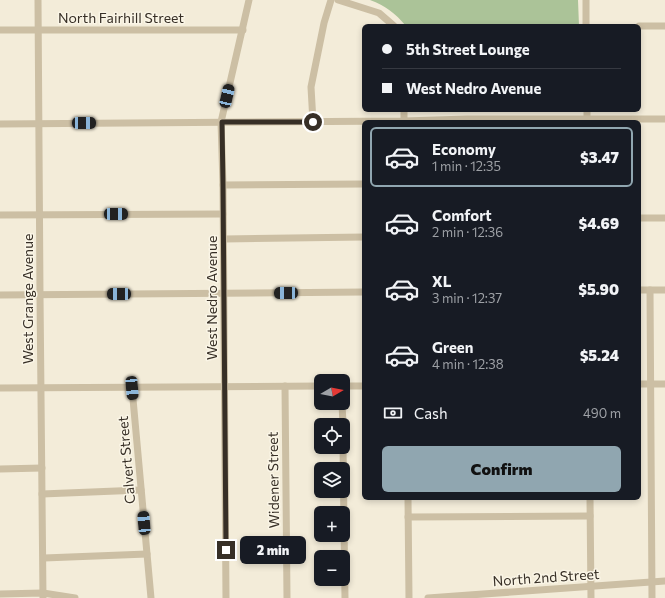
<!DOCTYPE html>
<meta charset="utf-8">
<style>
body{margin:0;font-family:Commissioner,sans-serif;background:#20242c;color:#f1f3f6;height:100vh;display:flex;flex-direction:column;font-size:15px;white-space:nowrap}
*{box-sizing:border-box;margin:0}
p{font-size:13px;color:#9ea1a6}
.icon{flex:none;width:22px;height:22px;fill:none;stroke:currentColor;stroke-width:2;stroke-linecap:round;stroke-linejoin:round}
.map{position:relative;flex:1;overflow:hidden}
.side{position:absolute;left:362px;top:120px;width:279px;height:380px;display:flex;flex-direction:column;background:#171b24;border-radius:6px;box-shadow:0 2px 6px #0003}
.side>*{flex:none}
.top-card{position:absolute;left:362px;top:24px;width:279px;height:88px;border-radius:6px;box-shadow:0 2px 6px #0003;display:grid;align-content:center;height:88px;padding:0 20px;background:#171b24}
.needle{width:26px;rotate:80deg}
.controls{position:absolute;left:314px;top:374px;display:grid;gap:8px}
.controls a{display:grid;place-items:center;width:36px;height:36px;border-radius:6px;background:#171b24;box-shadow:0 2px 6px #0003;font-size:20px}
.end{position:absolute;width:18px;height:18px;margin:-9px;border:5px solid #372f26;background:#fff;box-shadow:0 0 0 2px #fff}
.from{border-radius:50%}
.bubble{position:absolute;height:28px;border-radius:6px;background:#171b24;box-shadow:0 2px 6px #0003;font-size:13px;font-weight:800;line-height:28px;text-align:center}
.car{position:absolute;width:12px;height:24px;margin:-12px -6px;border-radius:5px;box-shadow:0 0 3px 1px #0007;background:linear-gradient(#222 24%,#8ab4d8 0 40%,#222 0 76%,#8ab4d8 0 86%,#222 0)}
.top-card b{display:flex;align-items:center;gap:14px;height:38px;font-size:15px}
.top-card b+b{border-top:1px solid #363941}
.top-card i{width:10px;height:10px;background:#f1f3f6}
ul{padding:7px 0 0;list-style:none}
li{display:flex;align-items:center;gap:12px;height:60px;margin:0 8px 6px;padding:0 12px;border:2px solid transparent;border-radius:6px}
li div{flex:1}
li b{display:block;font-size:15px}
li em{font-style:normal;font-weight:800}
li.selected{border-color:#90a6b0}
li>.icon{width:36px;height:36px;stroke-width:1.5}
.pay{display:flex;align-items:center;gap:10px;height:44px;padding:0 20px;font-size:15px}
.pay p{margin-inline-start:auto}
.primary-button{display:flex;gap:8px;margin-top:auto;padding:8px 20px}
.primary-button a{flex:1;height:46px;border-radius:6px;background:#90a6b0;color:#111;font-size:16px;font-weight:800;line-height:46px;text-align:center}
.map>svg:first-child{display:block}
.green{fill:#abc398}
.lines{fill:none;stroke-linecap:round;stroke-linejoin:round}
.minor{stroke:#ccbfa4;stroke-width:7}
.route{stroke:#372f26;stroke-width:5}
.labels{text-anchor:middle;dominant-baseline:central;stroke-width:3;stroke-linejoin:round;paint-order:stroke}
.street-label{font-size:14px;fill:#372f26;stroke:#faf5e6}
</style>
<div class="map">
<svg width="665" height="598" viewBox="0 0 665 598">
<rect width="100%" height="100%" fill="#f3ecd9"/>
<!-- green -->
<path class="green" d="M370,0H578L579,26H406C395,13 386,6 370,0Z"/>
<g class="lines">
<!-- minor -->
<g class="minor">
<polyline points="38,0 40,295 43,598"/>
<polyline points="338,0 379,13 394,26"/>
<polyline points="586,0 586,26"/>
<polyline points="639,26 665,26"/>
<polyline points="0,30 243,30"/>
<polyline points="404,110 404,122"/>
<polyline points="587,110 587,122"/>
<polyline points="313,122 311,87 324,23 331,0"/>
<polyline points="0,124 404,121 467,119 665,119"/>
<polyline points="223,185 364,184"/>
<polyline points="0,215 223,214"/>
<polyline points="639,218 665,218"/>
<polyline points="224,239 364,237"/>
<polyline points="639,290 665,290"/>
<polyline points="650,290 652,598"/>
<polyline points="0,295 364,292"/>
<polyline points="639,384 665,384"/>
<polyline points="285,386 287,598"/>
<polyline points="343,386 364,386"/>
<polyline points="0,388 321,386"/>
<polyline points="132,388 151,598"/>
<polyline points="342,403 343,425"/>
<polyline points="343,447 345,598"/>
<polyline points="0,469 42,468"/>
<polyline points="42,494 141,490"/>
<polyline points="408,498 409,598"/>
<polyline points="590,498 591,598"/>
<polyline points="408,517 590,516"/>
<polyline points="44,558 147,554"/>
<polyline points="0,594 43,593 75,598"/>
<polyline points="226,598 223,185 221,122 249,0"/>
<polyline points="428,598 665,581"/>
</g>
</g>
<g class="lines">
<!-- route -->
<polyline class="route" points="226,550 223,185 222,122 313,122"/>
</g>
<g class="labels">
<!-- street labels -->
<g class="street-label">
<text x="121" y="17">North Fairhill Street</text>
<text transform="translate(211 298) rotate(-90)">West Nedro Avenue</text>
<text transform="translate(27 299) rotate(-90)">West Grange Avenue</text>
<text transform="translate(126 460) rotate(-95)">Calvert Street</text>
<text transform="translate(273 480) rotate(-91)">Widener Street</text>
<text transform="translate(546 577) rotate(-4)">North 2nd Street</text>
</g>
</g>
</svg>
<div class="controls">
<a><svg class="needle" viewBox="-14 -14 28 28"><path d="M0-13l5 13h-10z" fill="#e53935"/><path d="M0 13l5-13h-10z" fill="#9ea1a6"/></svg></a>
<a><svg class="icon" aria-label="locate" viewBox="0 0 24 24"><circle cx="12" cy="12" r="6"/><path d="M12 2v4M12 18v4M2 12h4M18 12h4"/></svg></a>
<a><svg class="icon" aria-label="layers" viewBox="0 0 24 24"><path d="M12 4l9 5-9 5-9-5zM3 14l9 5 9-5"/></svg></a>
<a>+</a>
<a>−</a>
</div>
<i class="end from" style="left:313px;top:122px"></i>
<i class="end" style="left:226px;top:550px"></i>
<div class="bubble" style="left:240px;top:536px;width:66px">2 min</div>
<i class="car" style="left:227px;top:96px;rotate:13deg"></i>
<i class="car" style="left:84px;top:123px;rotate:90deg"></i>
<i class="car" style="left:116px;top:214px;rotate:90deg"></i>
<i class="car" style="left:286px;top:293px;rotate:269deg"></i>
<i class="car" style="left:119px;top:294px;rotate:270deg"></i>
<i class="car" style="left:132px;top:388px;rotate:175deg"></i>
<i class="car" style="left:144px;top:523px;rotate:355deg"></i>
<div class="top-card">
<b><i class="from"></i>5th Street Lounge</b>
<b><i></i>West Nedro Avenue</b>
</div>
<section class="side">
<ul>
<li class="selected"><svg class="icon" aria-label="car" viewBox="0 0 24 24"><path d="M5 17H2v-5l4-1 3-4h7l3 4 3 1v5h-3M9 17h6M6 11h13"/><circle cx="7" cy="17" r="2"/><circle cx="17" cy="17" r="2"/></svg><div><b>Economy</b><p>1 min · 12:35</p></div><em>$3.47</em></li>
<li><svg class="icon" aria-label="car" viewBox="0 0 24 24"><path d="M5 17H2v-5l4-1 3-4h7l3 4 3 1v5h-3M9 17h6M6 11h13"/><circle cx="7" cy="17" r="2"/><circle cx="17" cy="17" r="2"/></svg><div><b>Comfort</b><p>2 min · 12:36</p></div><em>$4.69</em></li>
<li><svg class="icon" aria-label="car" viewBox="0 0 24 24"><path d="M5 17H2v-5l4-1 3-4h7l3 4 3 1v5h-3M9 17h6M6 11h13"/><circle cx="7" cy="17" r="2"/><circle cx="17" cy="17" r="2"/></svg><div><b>XL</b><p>3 min · 12:37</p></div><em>$5.90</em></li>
<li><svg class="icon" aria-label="car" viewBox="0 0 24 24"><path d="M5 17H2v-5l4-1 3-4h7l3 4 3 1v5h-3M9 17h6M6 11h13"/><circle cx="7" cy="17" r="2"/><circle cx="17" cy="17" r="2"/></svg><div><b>Green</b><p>4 min · 12:38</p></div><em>$5.24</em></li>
</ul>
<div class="pay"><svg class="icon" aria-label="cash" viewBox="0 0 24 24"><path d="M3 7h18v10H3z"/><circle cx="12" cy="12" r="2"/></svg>Cash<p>490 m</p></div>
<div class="primary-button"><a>Confirm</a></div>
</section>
</div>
